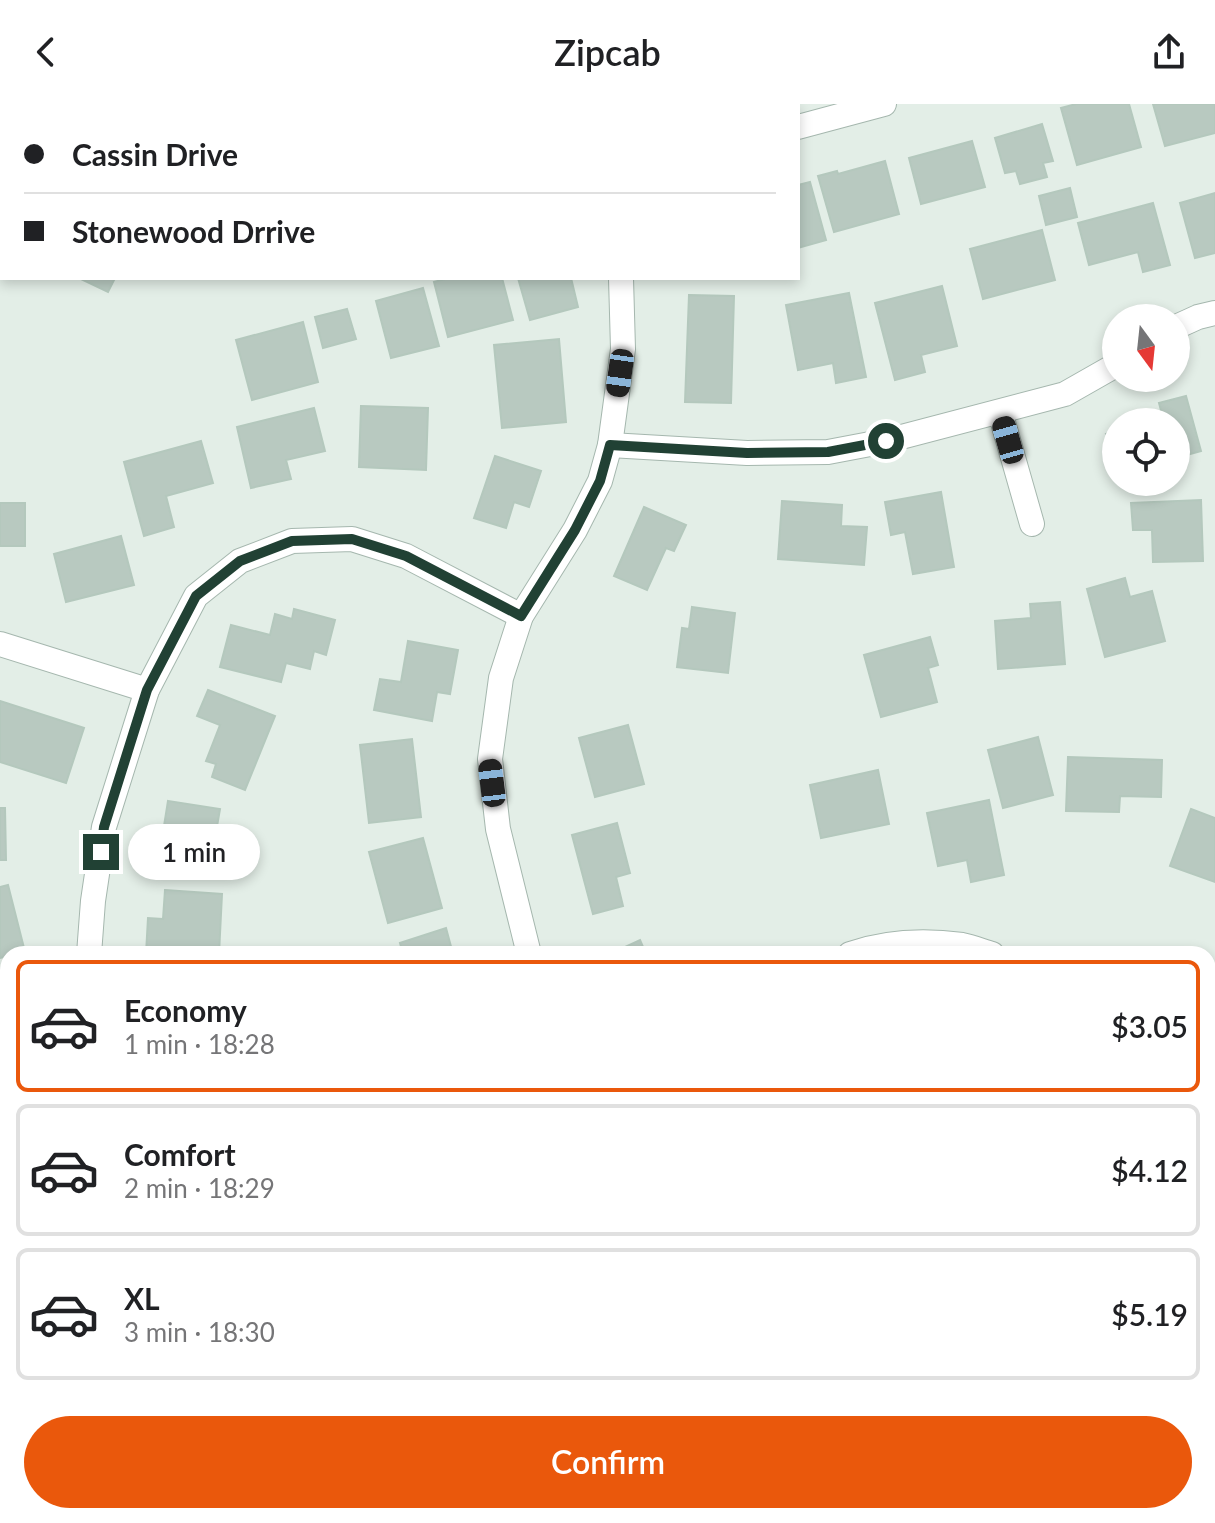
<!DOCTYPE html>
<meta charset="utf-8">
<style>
body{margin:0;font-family:Lato,sans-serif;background:#f6f6f6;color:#202124;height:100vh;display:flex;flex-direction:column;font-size:30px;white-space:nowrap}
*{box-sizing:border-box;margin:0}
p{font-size:26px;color:#757577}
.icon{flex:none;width:44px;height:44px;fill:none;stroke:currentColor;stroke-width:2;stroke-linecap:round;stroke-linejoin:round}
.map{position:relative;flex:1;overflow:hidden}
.drawer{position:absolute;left:0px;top:842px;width:1216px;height:578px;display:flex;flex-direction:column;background:#fff;border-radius:24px 24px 0 0;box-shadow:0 4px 12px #0003}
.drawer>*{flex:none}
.guide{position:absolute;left:0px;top:0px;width:800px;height:176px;box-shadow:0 4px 12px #0003;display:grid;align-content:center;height:176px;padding:0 24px;background:#fff}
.needle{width:52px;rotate:165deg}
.controls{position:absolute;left:1102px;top:200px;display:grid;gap:16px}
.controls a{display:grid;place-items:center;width:88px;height:88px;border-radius:50%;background:#fff;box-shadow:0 4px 12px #0003;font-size:40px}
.end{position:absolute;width:36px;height:36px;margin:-18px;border:10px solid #214134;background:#fff;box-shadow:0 0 0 4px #fff}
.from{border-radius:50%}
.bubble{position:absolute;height:56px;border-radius:28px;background:#fff;box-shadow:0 4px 12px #0003;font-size:26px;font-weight:600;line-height:56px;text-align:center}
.car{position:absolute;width:24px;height:48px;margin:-24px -12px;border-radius:10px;box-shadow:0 0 6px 2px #0007;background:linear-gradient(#222 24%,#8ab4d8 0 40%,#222 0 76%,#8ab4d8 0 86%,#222 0)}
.guide b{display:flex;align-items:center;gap:28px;height:76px;font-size:30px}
.guide b+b{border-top:2px solid #e0e0e0}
.guide i{width:20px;height:20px;background:#202124}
ul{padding:14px 0 0;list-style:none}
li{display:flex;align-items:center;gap:24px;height:132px;margin:0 16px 12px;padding:0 8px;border:4px solid #e0e0e0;border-radius:12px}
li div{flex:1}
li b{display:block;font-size:30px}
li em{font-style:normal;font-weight:600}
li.on{border-color:#ea580c}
li>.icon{width:72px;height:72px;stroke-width:1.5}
.button{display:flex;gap:16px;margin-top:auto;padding:16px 24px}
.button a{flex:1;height:92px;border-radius:48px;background:#ea580c;color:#fff;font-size:32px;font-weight:600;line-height:92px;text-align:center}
header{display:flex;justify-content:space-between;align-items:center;height:104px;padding:0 24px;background:#fff;font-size:36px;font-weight:600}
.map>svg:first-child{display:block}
.building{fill:#b8c9c0;stroke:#b4c8bd;stroke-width:2}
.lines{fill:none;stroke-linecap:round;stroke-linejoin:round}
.street-casing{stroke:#a5b7ae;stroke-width:26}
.street{stroke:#fff;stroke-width:24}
.route{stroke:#214134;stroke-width:10}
</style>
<header><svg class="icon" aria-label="back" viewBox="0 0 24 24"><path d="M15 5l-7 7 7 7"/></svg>Zipcab<svg class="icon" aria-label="share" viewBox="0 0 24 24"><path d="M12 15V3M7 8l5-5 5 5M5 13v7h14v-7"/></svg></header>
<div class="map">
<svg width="1215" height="1419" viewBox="0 0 1215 1419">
<rect width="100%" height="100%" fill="#e3eee7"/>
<!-- building -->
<g class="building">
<rect x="177" y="0" width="59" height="2"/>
<polygon points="363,0 422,0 363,2"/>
<polygon points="480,0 531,0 531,2 472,2"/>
<polygon points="1076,0 1129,0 1141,43 1077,61 1061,4"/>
<polygon points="1153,0 1215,0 1215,29 1165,42"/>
<polygon points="1042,20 1053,57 1043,59 1047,73 1020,80 1016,67 1005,69 995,34"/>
<polygon points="972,37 985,83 921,100 909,54"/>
<polygon points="885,57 899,110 834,128 818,72 837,67 838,70"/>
<polygon points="810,78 826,136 798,144 798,81"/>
<polygon points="1070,84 1077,113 1046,121 1039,92"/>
<polygon points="1215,89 1215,149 1195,154 1180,99"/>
<polygon points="1153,99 1170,161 1143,168 1138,148 1089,161 1078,119"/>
<polygon points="1042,126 1055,176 983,195 970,145"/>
<polygon points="79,174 115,174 108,188"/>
<polygon points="449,174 502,174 513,216 448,233 434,178"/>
<polygon points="518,174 571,174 578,203 530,216"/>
<polygon points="942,182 957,242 921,251 925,268 895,276 875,199"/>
<polygon points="423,184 439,242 391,254 376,197"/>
<polygon points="849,189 866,273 836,279 833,259 798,266 786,201"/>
<polygon points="689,191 734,192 731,299 685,298"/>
<polygon points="347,205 356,235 323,244 315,213"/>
<polygon points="303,218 318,278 252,296 236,236"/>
<polygon points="559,235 566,318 502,324 494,241"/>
<polygon points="1186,292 1201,347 1176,354 1176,318 1149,318 1163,314 1159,299"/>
<polygon points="361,302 428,304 426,366 359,363"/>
<polygon points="314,304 325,347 286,356 291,375 251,384 237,323"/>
<polygon points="1116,327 1116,365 1106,330"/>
<polygon points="201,337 213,379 166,392 174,423 144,432 124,358"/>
<polygon points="495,352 541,367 529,403 514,398 506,424 474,414"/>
<polygon points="941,388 954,463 913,470 905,428 891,431 885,398"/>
<polygon points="1201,396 1203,457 1153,458 1152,426 1133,426 1131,399"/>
<polygon points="782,397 842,401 841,422 867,423 864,461 778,455"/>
<rect x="0" y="399" width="25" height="43"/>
<polygon points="644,403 686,421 674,447 666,444 647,486 614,472"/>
<polygon points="121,432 134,481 66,498 54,450"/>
<polygon points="1125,474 1130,493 1152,487 1165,537 1105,553 1087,485"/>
<polygon points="1060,498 1065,560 998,565 995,517 1031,514 1030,500"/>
<polygon points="692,503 735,509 728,569 677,563 682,524 689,525"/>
<polygon points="294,505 335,516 326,551 314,547 310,565 286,559 281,578 220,563 231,521 270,531 275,510 292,515"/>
<polygon points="930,533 938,561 928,564 937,598 881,613 864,551"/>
<polygon points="408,537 458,546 450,590 437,588 432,617 374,606 380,575 401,578"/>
<polygon points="208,586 275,612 245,686 212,673 216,660 206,657 220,621 197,612"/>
<polygon points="0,597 84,624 66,679 0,658"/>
<polygon points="628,621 644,680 595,693 579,634"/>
<polygon points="1038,633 1053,691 1003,704 988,646"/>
<polygon points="412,635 421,713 369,719 360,641"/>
<polygon points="1068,653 1162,656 1161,693 1120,692 1119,708 1066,707"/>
<polygon points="878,666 889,720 821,734 810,681"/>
<polygon points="989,696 1004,771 971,778 967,756 938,762 927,709"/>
<polygon points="168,697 220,705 208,774 157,766"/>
<polygon points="0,704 5,704 6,756 0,756"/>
<polygon points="1191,705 1215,714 1215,778 1170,762"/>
<polygon points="617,719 630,769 616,773 623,802 593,810 572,731"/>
<polygon points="423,734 442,804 388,819 369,748"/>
<polygon points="8,781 25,848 8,850 8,852 0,854 0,783"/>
<polygon points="165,786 222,790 219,850 146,850 148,814 163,815"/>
<polygon points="446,824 453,850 403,850 400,839"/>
<polygon points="640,836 646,850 610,850"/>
<polygon points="8,891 8,968 0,969 0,892"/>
<polygon points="8,992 8,1063 0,1065 0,994"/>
<polygon points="8,1077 8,1123 0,1090 0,1079"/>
<polygon points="1215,1116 1215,1148 1208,1141 1208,1122"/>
<polygon points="1215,1176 1215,1198 1208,1190 1208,1182"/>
<polygon points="54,1412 96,1412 98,1419 56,1419"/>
<polygon points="369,1412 391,1412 393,1419 343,1419"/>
<polygon points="772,1412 815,1412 817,1419 773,1419"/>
<polygon points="1040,1412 1068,1412 1059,1419 1046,1419"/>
<polygon points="1127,1412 1166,1412 1170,1416 1167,1419 1133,1419"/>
</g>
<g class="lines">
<defs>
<g id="street">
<polyline points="298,0 299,2"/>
<polyline points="581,0 581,2"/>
<polyline points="798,23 884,0"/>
<polyline points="1176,223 1198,213 1215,209"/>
<polyline points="1000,308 1032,420"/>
<polyline points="610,341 747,349 828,348 886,337 1065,290 1116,261"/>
<polyline points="0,540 147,586"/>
<polyline points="89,850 93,797 104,723 147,586 196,492 240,457 292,437 352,435 406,452 521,512"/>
<polyline points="529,850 498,725 490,655 501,574 521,512 575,426 600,377 610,341 623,245 621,174"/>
<path d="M850,850C885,838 925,836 962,841C972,843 982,847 992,850"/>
<polyline points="1208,947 1215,950"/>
<polyline points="1208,1294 1215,1304"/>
<polyline points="0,1329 8,1326"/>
<polyline points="271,1412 274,1419"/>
<polyline points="676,1412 678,1419"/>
</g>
</defs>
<!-- street casing -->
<use href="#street" class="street-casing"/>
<!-- street -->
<use href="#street" class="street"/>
</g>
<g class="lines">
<!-- route -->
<polyline class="route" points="101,748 104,723 147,586 196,492 240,457 292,437 352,435 406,452 521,512 575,426 600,377 610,341 747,349 828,348 886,337"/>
</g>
</svg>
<div class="controls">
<a><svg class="needle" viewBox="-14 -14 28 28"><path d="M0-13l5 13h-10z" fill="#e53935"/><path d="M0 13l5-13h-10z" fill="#757577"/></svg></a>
<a><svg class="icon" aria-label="locate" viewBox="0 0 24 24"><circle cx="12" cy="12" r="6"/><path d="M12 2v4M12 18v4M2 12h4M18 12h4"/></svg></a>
</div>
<i class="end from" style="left:886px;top:337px"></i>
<i class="end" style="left:101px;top:748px"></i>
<div class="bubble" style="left:128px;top:720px;width:132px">1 min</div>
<i class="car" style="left:620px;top:269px;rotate:188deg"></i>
<i class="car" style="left:1008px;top:336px;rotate:344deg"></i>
<i class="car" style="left:492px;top:679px;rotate:353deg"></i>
<div class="guide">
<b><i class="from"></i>Cassin Drive</b>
<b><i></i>Stonewood Drrive</b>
</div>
<section class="drawer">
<ul>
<li class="on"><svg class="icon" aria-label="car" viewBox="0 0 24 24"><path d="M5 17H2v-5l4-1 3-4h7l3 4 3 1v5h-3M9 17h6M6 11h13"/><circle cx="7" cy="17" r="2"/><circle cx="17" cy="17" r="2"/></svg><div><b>Economy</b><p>1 min · 18:28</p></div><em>$3.05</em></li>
<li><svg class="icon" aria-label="car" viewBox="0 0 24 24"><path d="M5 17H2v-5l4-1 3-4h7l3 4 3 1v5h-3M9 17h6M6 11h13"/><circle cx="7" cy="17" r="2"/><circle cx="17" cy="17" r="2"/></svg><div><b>Comfort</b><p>2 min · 18:29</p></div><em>$4.12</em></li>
<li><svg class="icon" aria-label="car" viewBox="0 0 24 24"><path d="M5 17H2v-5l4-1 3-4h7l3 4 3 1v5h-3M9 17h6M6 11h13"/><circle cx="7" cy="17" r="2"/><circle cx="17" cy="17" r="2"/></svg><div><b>XL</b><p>3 min · 18:30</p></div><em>$5.19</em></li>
</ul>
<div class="button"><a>Confirm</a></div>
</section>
</div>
